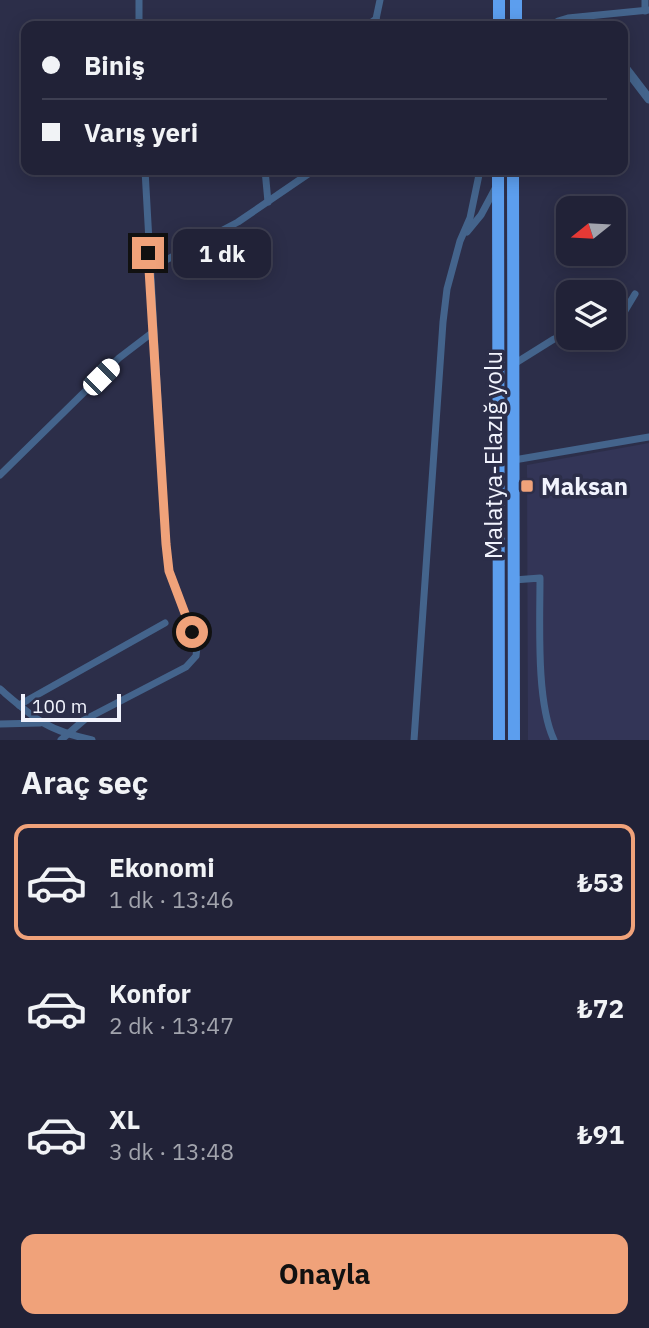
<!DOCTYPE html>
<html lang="tr">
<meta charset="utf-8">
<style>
body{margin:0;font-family:"IBM Plex Sans",sans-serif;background:#292a3f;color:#f1f3f6;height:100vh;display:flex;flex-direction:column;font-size:26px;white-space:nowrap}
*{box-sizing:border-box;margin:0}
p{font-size:23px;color:#a2a4ad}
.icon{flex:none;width:38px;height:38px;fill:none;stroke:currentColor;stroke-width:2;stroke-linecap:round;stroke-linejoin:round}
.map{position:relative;height:740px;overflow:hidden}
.side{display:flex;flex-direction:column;background:#212237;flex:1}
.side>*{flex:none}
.guide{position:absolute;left:21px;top:21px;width:607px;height:154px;border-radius:14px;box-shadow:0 4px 18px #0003,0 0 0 2px #3e3f52;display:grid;align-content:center;height:154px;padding:0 21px;background:#212237}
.needle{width:46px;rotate:252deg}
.tools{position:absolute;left:556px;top:196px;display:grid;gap:14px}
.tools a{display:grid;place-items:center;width:70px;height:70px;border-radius:14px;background:#212237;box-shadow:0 4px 18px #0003,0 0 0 2px #3e3f52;font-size:35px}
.scale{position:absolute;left:21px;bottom:18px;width:100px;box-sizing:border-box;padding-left:7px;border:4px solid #f1f3fd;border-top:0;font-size:19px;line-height:24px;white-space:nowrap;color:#f1f3fd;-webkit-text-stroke:5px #2c2e49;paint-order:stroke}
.end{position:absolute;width:32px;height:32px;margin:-16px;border:9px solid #f0a27a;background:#111;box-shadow:0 0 0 4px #111}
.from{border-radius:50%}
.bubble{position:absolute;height:49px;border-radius:14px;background:#212237;box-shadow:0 4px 18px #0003,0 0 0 2px #3e3f52;font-size:23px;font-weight:800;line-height:49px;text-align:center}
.car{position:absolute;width:21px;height:42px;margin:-21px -10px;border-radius:9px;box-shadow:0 0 5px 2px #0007;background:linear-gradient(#fff 24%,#345 0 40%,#fff 0 76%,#345 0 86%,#fff 0)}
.guide b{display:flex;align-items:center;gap:24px;height:66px;font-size:26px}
.guide b+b{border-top:2px solid #3e3f52}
.guide i{width:18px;height:18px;background:#f1f3f6}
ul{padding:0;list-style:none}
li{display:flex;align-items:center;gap:21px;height:116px;margin:0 14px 10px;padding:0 7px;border:4px solid transparent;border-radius:14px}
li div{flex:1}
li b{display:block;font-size:26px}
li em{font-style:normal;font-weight:800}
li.on{border-color:#f0a27a}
li>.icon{width:63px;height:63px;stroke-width:1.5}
h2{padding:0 21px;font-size:32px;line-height:84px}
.button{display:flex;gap:14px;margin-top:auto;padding:14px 21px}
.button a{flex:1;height:80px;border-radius:14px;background:#f0a27a;color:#111;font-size:28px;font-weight:800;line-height:80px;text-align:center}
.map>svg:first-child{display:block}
.built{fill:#333557}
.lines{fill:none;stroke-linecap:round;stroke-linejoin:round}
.minor{stroke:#44648c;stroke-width:7}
.tertiary{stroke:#44648c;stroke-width:9}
.trunk{stroke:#5c9eee;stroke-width:12}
.route{stroke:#f0a27a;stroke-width:9}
.poi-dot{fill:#f0a27a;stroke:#2c2e49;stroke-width:2.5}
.labels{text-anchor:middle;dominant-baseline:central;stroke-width:7;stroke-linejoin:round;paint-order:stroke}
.street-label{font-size:24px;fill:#f1f3fd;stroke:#2c2e49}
.poi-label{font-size:24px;font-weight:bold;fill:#f1f3fd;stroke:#2c2e49;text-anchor:start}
</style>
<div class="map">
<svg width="649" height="740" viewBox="0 0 649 740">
<rect width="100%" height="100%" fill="#2c2e49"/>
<!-- built -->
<polygon class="built" points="649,443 649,740 528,740 527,465"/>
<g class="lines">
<!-- minor -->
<g class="minor">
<polyline points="139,0 139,26"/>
<polyline points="645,0 645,11"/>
<polyline points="376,19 380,0"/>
<polyline points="366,26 376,19 378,26"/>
<polyline points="554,26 558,21 568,18 649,10"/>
<polyline points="265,170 268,202"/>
<polyline points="467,232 481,215 496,187"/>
<polyline points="149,269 238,222 314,170"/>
<polyline points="614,333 617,324 635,294"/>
<polyline points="590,338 597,341 611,338"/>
<polyline points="514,364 554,339 569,334"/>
<polyline points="514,460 649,437"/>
<polyline points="0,475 119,358 153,332"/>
<path d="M514,580L540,578C540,623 536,702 554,740"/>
<path d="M0,689C35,719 46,730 92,740"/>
<polyline points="19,705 165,623"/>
<polyline points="0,724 40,723"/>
<polyline points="61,740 84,720 186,667 196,656 197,647 169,571 166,544 145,170"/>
<polyline points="414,740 443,322 447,289 460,241 470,218 480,170"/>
</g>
<!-- tertiary -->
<polyline class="tertiary" points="623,65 649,99"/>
<!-- trunk -->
<g class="trunk">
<polyline points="499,26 499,0"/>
<polyline points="516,26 516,0"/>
<polyline points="498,170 499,740"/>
<polyline points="513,170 514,740"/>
</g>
</g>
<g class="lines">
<!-- route -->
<polyline class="route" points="148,253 166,544 169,571 192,632"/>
</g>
<!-- markers -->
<rect class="poi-dot" x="520" y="479" width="14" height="14" rx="3.5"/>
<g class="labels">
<!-- street labels -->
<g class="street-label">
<text transform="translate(493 455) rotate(-90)">Malatya-Elazığ yolu</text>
</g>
<!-- poi labels -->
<g class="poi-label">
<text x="541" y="486">Maksan</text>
</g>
</g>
</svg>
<div class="tools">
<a><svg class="needle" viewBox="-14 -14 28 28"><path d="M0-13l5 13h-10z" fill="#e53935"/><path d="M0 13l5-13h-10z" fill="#a2a4ad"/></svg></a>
<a><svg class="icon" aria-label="layers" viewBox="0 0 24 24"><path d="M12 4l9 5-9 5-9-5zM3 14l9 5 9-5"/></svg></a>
</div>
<div class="scale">100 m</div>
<i class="end from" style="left:192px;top:632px"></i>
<i class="end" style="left:148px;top:253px"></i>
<div class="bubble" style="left:173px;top:229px;width:98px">1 dk</div>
<i class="car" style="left:101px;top:377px;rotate:45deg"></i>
<div class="guide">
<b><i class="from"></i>Biniş</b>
<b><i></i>Varış yeri</b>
</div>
</div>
<section class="side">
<h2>Araç seç</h2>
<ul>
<li class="on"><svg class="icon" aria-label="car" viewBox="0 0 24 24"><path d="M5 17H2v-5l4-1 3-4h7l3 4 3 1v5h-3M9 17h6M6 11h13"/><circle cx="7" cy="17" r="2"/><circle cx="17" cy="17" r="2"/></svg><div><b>Ekonomi</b><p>1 dk · 13:46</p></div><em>₺53</em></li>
<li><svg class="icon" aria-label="car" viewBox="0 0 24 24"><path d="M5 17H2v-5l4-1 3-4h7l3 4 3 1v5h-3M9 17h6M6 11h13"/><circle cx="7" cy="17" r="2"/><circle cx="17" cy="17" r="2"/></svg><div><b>Konfor</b><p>2 dk · 13:47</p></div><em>₺72</em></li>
<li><svg class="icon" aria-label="car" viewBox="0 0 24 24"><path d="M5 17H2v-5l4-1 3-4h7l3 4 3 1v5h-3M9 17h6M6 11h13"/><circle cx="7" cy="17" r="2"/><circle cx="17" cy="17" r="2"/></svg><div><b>XL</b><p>3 dk · 13:48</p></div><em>₺91</em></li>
</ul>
<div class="button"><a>Onayla</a></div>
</section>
